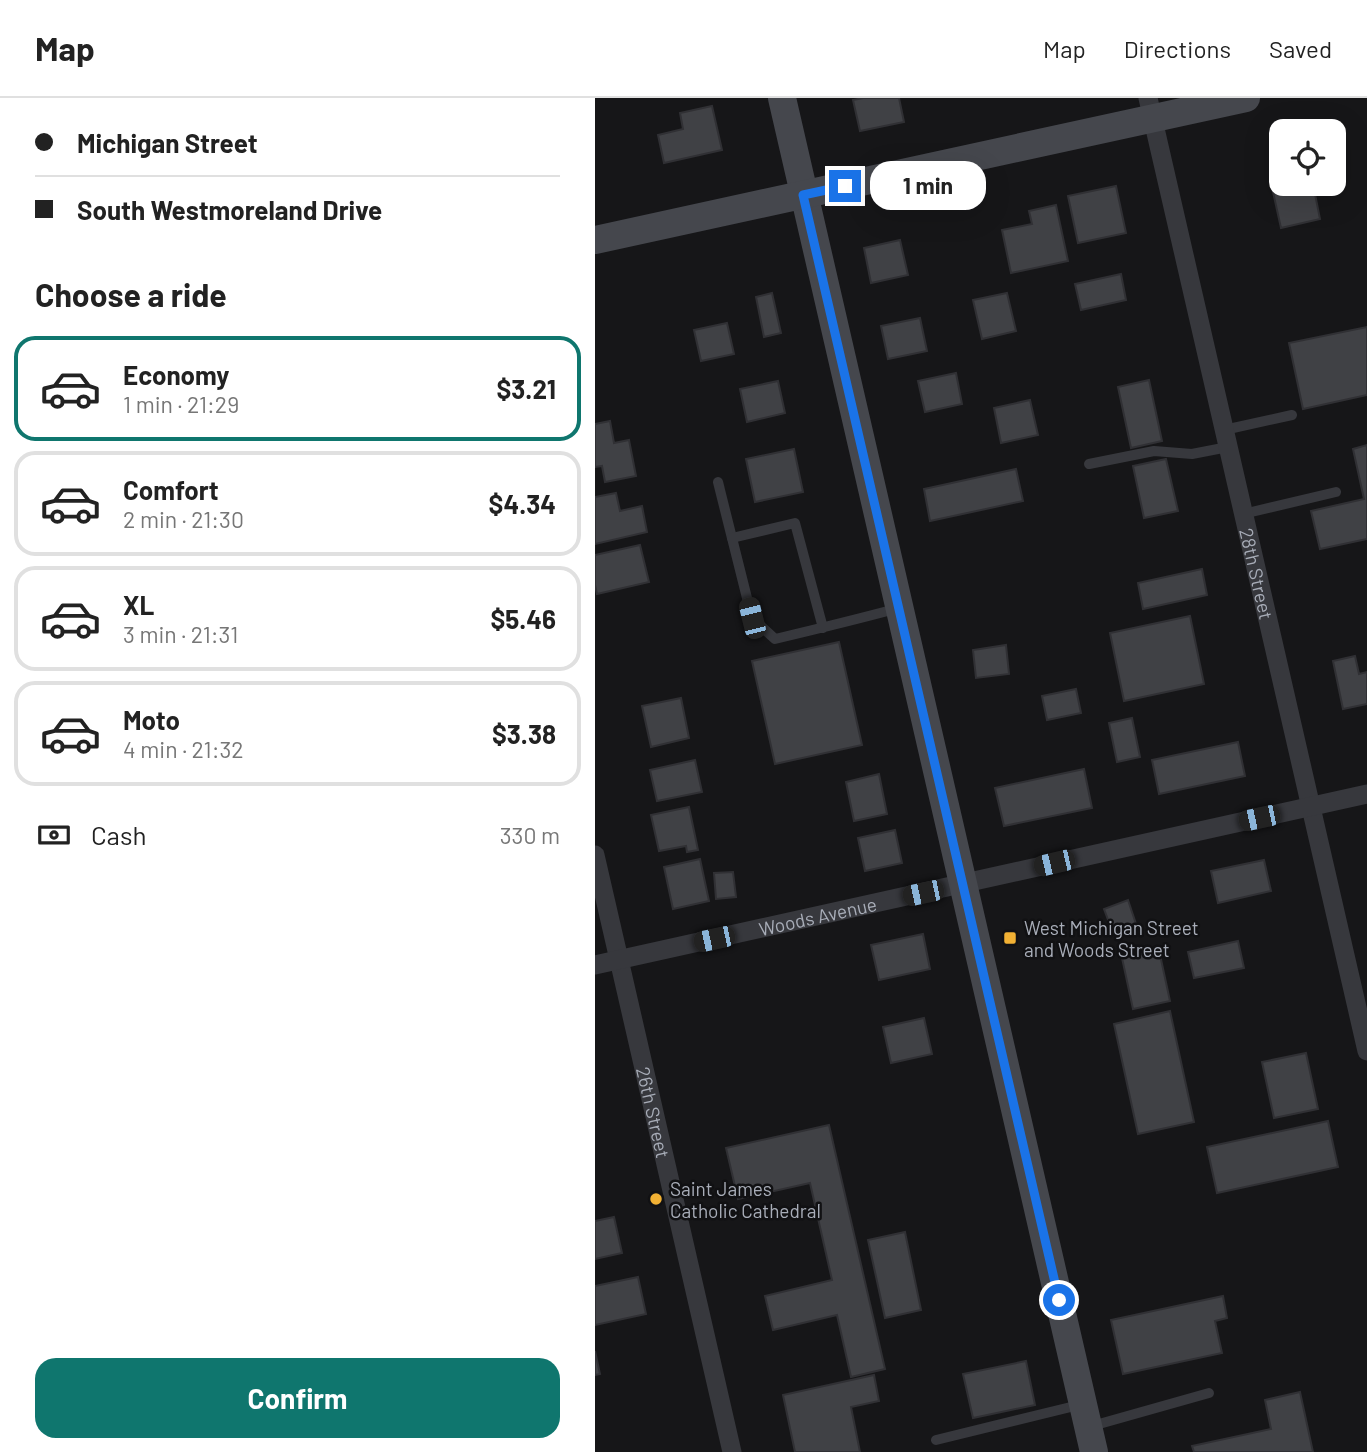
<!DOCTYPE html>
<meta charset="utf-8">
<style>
body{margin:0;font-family:Barlow,sans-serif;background:#f2f2f2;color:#222;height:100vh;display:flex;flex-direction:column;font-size:26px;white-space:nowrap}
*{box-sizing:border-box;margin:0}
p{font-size:23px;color:#767676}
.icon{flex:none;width:38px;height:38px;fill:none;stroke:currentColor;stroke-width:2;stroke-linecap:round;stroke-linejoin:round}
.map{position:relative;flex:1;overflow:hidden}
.drawer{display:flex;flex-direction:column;background:#fff;width:595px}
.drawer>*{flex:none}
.banner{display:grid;align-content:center;height:154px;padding:0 35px;background:#fff}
.fabs{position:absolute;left:674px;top:21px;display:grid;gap:14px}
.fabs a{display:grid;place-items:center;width:77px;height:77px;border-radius:14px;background:#fff;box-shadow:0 7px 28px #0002;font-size:35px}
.end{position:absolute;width:32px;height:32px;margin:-16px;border:9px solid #1a73e8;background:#fff;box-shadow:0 0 0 4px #fff}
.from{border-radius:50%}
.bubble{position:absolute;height:49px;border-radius:21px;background:#fff;box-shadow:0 7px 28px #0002;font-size:23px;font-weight:700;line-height:49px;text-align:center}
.car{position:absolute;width:21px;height:42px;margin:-21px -10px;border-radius:9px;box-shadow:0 0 5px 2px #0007;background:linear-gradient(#222 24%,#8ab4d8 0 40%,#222 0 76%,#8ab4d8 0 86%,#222 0)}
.banner b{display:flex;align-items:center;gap:24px;height:66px;font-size:26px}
.banner b+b{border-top:2px solid #e0e0e0}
.banner i{width:18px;height:18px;background:#222}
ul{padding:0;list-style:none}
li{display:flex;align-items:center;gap:21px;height:105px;margin:0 14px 10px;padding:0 21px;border:4px solid #e0e0e0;border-radius:21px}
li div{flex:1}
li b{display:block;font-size:26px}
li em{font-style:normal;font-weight:700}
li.active{border-color:#0f766e}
li>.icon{width:63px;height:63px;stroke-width:1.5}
h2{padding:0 35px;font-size:32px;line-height:84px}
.pay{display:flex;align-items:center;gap:18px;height:77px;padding:0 35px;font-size:26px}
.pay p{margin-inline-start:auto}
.primary-button{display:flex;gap:14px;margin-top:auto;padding:14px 35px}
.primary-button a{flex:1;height:80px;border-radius:21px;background:#0f766e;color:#fff;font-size:28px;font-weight:700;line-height:80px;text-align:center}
header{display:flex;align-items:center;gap:42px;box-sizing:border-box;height:98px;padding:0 35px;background:#fff;border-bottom:2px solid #e0e0e0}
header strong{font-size:33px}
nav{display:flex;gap:38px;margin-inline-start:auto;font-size:24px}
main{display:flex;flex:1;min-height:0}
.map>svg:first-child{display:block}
.building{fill:#404145;stroke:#303034;stroke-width:2}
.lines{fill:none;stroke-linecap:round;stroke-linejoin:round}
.lane{stroke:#37383d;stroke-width:10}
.street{stroke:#37383d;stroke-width:19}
.secondary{stroke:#45474d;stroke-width:28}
.route{stroke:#1a73e8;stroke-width:9}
.poi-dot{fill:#f2b134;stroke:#111113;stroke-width:2.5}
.labels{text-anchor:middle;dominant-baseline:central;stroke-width:5;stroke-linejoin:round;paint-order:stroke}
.street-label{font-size:19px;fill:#a8adb8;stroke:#111113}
.poi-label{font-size:19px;fill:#a8adb8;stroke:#111113;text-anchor:start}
</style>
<header>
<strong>Map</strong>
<nav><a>Map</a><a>Directions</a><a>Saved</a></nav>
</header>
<main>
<section class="drawer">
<div class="banner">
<b><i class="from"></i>Michigan Street</b>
<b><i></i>South Westmoreland Drive</b>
</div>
<h2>Choose a ride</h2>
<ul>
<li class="active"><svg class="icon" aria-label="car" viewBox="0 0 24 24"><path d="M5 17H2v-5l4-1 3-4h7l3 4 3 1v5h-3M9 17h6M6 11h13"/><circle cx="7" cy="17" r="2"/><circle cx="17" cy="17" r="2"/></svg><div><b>Economy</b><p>1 min · 21:29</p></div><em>$3.21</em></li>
<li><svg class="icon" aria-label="car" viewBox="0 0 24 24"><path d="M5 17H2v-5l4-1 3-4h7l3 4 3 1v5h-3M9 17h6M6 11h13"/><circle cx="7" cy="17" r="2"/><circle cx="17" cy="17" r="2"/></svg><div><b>Comfort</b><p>2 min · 21:30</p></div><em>$4.34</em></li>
<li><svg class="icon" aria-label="car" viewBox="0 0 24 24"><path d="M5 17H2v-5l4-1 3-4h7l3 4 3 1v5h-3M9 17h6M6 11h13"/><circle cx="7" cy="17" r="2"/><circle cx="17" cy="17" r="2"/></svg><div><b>XL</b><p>3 min · 21:31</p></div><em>$5.46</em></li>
<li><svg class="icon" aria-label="car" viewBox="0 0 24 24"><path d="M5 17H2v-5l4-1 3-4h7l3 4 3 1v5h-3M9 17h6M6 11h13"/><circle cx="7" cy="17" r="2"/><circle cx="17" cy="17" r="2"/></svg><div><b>Moto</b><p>4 min · 21:32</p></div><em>$3.38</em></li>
</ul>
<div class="pay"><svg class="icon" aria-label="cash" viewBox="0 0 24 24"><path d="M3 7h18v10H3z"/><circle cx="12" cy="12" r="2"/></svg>Cash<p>330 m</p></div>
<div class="primary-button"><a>Confirm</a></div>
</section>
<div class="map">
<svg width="772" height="1354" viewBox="0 0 772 1354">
<rect width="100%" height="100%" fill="#161618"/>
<!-- building -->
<g class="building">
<polygon points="268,0 304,0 309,24 265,33 258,2"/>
<polygon points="117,8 127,52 69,65 63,37 88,31 85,15"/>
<polygon points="686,83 686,86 718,86 725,121 686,130 676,85"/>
<polygon points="521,88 531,135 483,145 473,98"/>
<polygon points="461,107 473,163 416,175 407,132 437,126 434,113"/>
<polygon points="305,142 313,177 276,185 269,150"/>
<polygon points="526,176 531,202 486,212 480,186"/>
<polygon points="177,195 186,235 169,239 161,199"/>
<polygon points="412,195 421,233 387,241 378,202"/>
<polygon points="325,220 332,253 293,261 286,228"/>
<polygon points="132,225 139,256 106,263 99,232"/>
<polygon points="772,229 772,297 708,311 694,245"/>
<polygon points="361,275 367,306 330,314 323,283"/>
<polygon points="554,282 567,343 536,350 523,289"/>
<polygon points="183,283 190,315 152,324 145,291"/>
<polygon points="435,302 443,337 406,345 399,310"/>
<polygon points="15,323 19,345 34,342 41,378 10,384 7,368 0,369 0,326"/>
<polygon points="772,347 772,441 725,451 716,413 769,401 758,351"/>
<polygon points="199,351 208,394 160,404 151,361"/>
<polygon points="571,361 583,413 549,420 538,368"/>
<polygon points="421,371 428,403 335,423 329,391"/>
<polygon points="21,395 25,413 47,408 52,434 0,446 0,399"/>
<polygon points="45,447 54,484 2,496 0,487 0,457"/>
<polygon points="607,471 612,497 548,511 543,485"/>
<polygon points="595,518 609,586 529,603 515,535"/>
<polygon points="244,544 267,647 180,666 157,563"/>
<polygon points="411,547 414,576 381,580 378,552"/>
<polygon points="760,558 764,576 772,574 772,606 748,611 738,563"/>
<polygon points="481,591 486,615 452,622 447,598"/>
<polygon points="86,600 94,640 56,649 47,608"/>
<polygon points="537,620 545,659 522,664 514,625"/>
<polygon points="643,644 650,678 564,696 557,662"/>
<polygon points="100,662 107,694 62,703 55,672"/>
<polygon points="489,671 497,710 409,728 400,690"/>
<polygon points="284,676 292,716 259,723 251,684"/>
<polygon points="94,709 103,752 92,754 91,748 64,753 56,717"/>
<polygon points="300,732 307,765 270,773 263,740"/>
<polygon points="105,761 114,803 78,811 69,769"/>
<polygon points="669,762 676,793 623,805 616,773"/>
<polygon points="138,774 141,799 121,801 119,775"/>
<polygon points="533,802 541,826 518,835 509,811"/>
<polygon points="328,836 335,871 284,882 276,847"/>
<polygon points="643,843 649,870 599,880 593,854"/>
<polygon points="564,852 575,903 538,911 527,860"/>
<polygon points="575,913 599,1024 543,1036 519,926"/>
<polygon points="329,920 337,956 296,965 288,929"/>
<polygon points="711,955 723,1011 679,1020 667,964"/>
<polygon points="733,1023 743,1069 622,1095 612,1049"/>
<polygon points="234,1027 290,1271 256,1279 242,1217 178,1232 170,1198 237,1182 215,1085 143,1101 131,1050"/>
<polygon points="19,1119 27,1155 0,1161 0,1123"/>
<polygon points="310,1134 326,1212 290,1220 273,1142"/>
<polygon points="43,1179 51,1216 0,1227 0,1188"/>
<polygon points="628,1198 632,1220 620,1223 627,1255 528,1276 516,1222"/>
<polygon points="0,1253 5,1276 0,1277"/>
<polygon points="431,1263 440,1307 378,1320 368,1276"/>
<polygon points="279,1277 284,1303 256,1309 265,1354 200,1354 188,1297"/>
<polygon points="705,1294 718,1354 599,1354 597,1348 676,1331 670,1302"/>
</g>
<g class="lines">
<!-- lane -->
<g class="lane">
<polyline points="629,332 697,317"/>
<polyline points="494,366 559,353 597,356 633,349"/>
<polyline points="123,384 137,440"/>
<polyline points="648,416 741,394"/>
<path d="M228,530L200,425L137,440L157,520L180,541C222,531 263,521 304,510"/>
<polyline points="497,1328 614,1295"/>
<polyline points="341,1342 484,1307"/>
</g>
<!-- street -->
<g class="street">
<path id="s1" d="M553,0L772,953"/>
<path id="s2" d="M0,757L137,1354"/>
<path id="s3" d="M0,867L772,696"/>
</g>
<!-- secondary -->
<g class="secondary">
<polyline points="187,0 499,1354"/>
<polyline points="0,142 651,0"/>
</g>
</g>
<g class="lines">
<!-- route -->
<polyline class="route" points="250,88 208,97 464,1202"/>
</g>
<!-- markers -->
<g class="poi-dot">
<rect x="408" y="833" width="14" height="14" rx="3.5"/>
<circle cx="61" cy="1101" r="7"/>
</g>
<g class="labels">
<!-- street labels -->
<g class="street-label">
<text stroke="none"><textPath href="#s1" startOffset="488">28th Street</textPath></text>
<text stroke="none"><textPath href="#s3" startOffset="228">Woods Avenue</textPath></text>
<text stroke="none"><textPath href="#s2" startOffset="264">26th Street</textPath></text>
</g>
<!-- poi labels -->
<g class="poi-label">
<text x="429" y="829">West Michigan Street<tspan x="429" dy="22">and Woods Street</tspan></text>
<text x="75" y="1090">Saint James<tspan x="75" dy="22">Catholic Cathedral</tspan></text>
</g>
</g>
</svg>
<div class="fabs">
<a><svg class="icon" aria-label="locate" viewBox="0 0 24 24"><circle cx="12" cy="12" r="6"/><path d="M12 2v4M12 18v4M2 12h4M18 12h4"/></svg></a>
</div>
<i class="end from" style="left:464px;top:1202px"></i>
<i class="end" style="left:250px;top:88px"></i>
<div class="bubble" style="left:275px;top:63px;width:116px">1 min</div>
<i class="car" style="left:157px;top:520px;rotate:346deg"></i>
<i class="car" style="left:664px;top:720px;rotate:258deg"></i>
<i class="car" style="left:459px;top:765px;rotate:257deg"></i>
<i class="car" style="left:328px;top:795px;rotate:258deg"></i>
<i class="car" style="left:119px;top:841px;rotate:258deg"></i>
</div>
</main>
